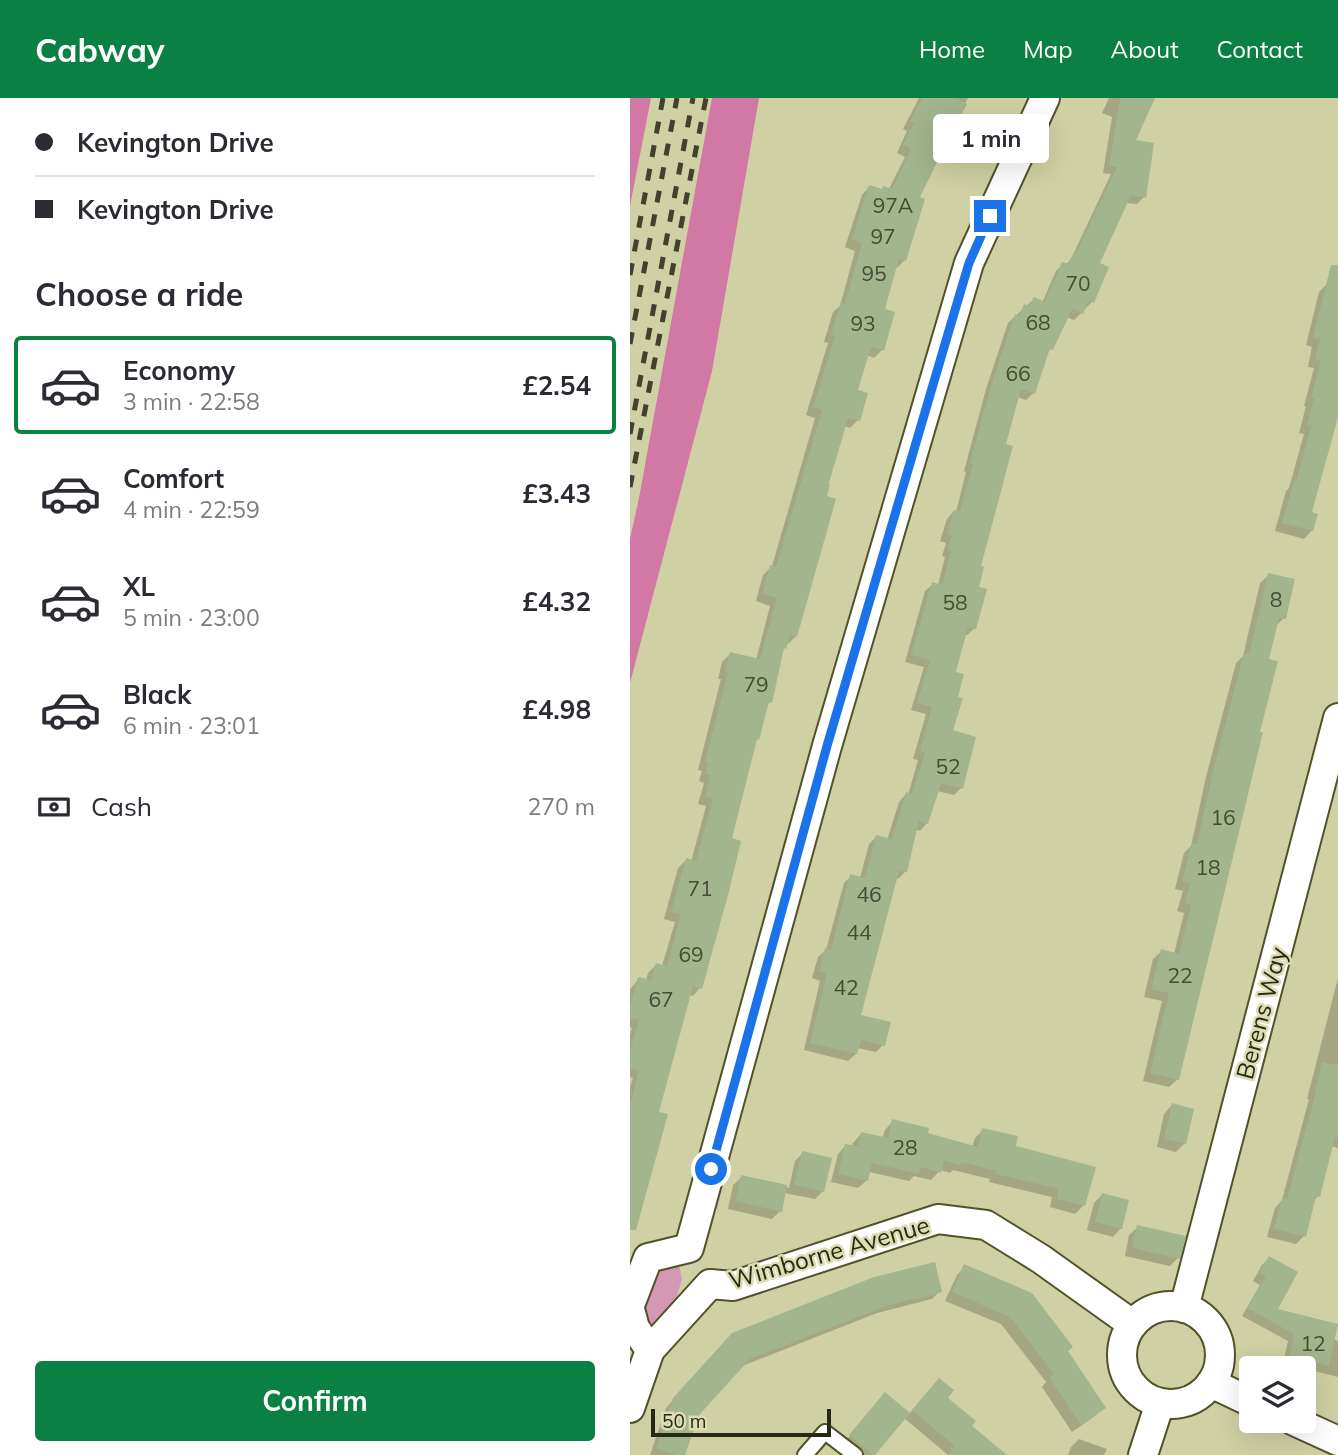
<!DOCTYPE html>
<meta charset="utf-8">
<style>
body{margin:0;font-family:Mulish,sans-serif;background:#f7f7f7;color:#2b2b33;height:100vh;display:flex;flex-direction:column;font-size:26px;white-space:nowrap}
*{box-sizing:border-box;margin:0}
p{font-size:23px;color:#7c7c81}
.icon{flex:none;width:38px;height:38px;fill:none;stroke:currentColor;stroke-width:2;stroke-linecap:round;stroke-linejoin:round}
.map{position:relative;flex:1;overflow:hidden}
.drawer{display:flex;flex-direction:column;background:#fff;width:630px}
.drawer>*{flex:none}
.banner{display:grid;align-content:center;height:154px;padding:0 35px;background:#fff}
.tools{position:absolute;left:609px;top:1258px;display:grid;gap:14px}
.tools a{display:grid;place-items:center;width:77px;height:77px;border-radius:7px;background:#fff;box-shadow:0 7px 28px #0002;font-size:35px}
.scale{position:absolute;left:21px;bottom:18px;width:180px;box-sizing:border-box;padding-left:7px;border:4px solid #282817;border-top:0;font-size:19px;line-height:24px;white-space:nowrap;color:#282817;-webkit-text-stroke:5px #dcddb0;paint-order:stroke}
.end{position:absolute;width:32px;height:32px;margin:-16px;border:9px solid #1a73e8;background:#fff;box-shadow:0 0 0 4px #fff}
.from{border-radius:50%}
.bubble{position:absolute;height:49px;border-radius:7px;background:#fff;box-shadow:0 7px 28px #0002;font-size:23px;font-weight:700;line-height:49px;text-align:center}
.banner b{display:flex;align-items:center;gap:24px;height:66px;font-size:26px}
.banner b+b{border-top:2px solid #e1e1e2}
.banner i{width:18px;height:18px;background:#2b2b33}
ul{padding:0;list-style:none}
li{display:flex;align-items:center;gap:21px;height:98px;margin:0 14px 10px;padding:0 21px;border:4px solid transparent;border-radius:7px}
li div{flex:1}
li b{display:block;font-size:26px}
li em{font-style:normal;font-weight:700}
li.active{border-color:#0b8043}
li>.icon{width:63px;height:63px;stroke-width:1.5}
h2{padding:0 35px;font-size:32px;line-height:84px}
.pay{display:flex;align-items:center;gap:18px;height:77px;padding:0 35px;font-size:26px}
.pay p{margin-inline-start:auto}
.button{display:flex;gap:14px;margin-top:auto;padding:14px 35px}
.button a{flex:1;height:80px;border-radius:7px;background:#0b8043;color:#fff;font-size:28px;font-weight:700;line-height:80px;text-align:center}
header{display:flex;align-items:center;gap:42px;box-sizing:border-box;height:98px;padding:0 35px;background:#0b8043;color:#fff}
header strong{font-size:33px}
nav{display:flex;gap:38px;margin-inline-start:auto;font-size:24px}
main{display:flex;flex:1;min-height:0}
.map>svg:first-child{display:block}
.green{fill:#d497b4}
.forest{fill:#d178a5}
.shadow{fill:#0003}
.building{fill:#a2b58d}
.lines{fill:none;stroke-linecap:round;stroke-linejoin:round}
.service-casing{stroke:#515229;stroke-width:18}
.minor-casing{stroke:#515229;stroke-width:32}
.service{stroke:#fff;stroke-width:14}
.minor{stroke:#fff;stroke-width:28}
.rail{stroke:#41412c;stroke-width:5;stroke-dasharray:12 12;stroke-linecap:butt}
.route{stroke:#1a73e8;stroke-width:9}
.labels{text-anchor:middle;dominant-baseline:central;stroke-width:5;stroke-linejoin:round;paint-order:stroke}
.number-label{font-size:21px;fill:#464b34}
.street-label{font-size:24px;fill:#282817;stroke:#dcddb0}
</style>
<header>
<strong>Cabway</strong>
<nav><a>Home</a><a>Map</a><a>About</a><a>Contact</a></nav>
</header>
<main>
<section class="drawer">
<div class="banner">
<b><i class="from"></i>Kevington Drive</b>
<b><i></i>Kevington Drive</b>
</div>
<h2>Choose a ride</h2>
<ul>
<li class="active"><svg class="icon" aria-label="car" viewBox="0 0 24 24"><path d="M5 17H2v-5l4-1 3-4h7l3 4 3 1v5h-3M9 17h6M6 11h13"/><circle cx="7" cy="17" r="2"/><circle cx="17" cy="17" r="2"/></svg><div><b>Economy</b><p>3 min · 22:58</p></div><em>£2.54</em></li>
<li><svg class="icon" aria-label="car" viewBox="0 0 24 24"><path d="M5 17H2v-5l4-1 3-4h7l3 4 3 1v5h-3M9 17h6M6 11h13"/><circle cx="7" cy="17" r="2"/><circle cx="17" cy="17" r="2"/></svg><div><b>Comfort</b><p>4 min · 22:59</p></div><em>£3.43</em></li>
<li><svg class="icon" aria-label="car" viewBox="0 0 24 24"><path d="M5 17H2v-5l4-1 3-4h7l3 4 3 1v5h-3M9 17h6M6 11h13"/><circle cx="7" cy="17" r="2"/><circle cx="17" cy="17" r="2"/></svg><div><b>XL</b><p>5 min · 23:00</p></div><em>£4.32</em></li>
<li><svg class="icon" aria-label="car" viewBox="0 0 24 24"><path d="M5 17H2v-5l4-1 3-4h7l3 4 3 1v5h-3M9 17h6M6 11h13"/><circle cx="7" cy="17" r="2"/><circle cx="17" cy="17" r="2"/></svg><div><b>Black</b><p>6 min · 23:01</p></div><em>£4.98</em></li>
</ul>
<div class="pay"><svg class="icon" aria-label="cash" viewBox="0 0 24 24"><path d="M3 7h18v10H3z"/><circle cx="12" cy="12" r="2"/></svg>Cash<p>270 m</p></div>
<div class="button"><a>Confirm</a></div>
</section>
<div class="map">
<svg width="708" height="1357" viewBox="0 0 708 1357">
<rect width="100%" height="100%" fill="#cfd0a3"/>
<!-- green -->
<polygon class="green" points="49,1167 52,1181 40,1220 28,1230 13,1225 10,1210 23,1172"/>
<!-- forest -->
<g class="forest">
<polygon points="0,0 21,0 0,108"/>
<polygon points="82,0 129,0 82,273 0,585 0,441 9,400"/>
</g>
<!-- shadow -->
<g class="shadow">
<polygon points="289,0 338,0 287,100 275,162 267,170 264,169 253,212 252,252 244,260 237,257 226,294 228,322 220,330 214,328 196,387 166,538 158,546 156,546 152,553 140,604 136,609 128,641 125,643 99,741 70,890 63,898 59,897 0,1111 0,989 3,980 0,979 0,937 2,930 0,929 0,891 9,881 16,883 18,875 26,867 32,868 45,824 34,821 48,770 56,762 61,764 76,708 68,706 74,685 69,683 72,673 68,672 91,581 88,581 92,564 100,556 126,562 140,508 126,503 133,477 142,468 185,320 176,317 198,245 194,244 203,214 210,208 225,153 215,149 232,97 239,89 250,93 253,90 259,91 275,59 267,55 277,33 273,31"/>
<polygon points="479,0 524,0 504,43 514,99 507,106 496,105 468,166 462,204 444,222 436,219 421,251 416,256 403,295 396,302 387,299 374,347 349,470 345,530 337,537 334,536 324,575 321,634 331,690 324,697 307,693 297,725 290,733 285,731 275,774 268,781 265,780 229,918 253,947 246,954 227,950 226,956 218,963 174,952 190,883 182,880 188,859 196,852 214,785 221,778 230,780 239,746 246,739 257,742 269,704 276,696 278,697 288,662 283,661 296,616 281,612 294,569 275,564 295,493 303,486 308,487 315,459 312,458 316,445 310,443 317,421 324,413 326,414 336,374 334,373 356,291 378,225 404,201 412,205 426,173 433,166 436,167 442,159 481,76 473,75 482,19 472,15"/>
<polygon points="697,186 708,188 708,316 680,416 682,432 674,441 645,433 656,393 659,390 674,336 669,335 676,308 674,308 684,270 678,269 682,249 676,247 689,194"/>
<polygon points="639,477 654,520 645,529 548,981 539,989 513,983 532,903 514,899 523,861 532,853 544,856 554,815 547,813 553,793 545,791 554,755 561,748 576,679 606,565 613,558 630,485"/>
<polygon points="708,880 708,1050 701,1048 688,1098 683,1104 674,1138 666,1146 637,1139 645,1110 652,1102 679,1001 677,1001"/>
<polygon points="542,1007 555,1045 546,1054 527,1049 534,1016"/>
<polygon points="263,1023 296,1036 342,1049 345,1040 353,1032 384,1050 454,1107 445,1116 420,1109 422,1099 359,1084 360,1081 323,1072 320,1075 310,1072 301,1082 284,1078 279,1083 239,1074 237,1082 228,1090 201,1084 208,1056 216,1047 222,1049 223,1045 231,1036 252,1041 255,1032"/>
<polygon points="173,1055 193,1093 185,1101 154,1095 150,1113 142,1121 98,1111 103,1087 112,1079 159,1090 165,1063"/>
<polygon points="472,1097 491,1130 483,1139 457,1132 464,1105"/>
<polygon points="508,1129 548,1160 540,1168 495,1158 499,1137"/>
<polygon points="639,1160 645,1212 708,1243 708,1279 653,1265 658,1243 612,1218 630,1187 623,1183 632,1167"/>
<polygon points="335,1169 436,1254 473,1310 465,1318 442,1334 412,1289 416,1284 371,1226 315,1203 327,1177"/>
<polygon points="310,1193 302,1201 247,1215 112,1268 67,1316 53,1357 20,1357 36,1310 94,1245"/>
<polygon points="301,1290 315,1300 364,1357 318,1357 274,1320 243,1357 225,1357 213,1346 255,1296 279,1316"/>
<polygon points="449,1341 477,1351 474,1357 438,1357 441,1349"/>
</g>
<!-- building -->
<g class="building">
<polygon points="292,0 326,0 337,6 318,42 290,99 295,101 276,163 269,160 255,211 265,214 254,253 241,249 228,292 238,295 230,323 218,320 199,385 200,386 197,398 206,401 167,539 160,537 156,551 154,550 142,605 139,604 129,642 127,641 102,740 111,743 98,797 72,891 63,888 29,1014 38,1016 6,1132 0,1132 0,1007 9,972 0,970 0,953 9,922 0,920 0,909 8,879 21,882 26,865 37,868 51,816 41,814 56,760 66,763 83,700 75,699 80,677 75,676 78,665 75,664 98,574 95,573 100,554 130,561 147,500 132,496 140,467 146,469 192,312 183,309 205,238 201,237 211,204 215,206 232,145 222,142 229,118 239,87 252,91 253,88 262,91 281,51 273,47 284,25 280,23"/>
<polygon points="490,0 525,0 506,42 524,45 516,100 501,97 470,165 479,169 464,205 458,203 453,216 442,211 423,252 420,250 405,296 391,291 376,346 383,348 351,468 354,469 349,489 357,491 346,531 338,529 326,574 334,576 328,599 333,600 323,632 346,639 333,691 311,685 298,726 289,723 277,774 269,773 231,917 261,924 255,948 231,942 227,956 180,945 197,875 189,873 195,850 201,852 220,776 235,780 246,737 262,741 276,694 282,696 295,655 290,653 302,609 287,605 300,562 281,557 302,484 312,487 321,452 318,451 322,438 317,436 324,412 330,413 343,366 340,366 347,339 363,282 385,216 389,218 394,206 399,208 404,199 415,204 432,164 439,166 444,154 446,155 487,69 479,68"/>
<polygon points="701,167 708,167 708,319 682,414 688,416 683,433 652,425 664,383 666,384 681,328 677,327 684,300 681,300 691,262 685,261 690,241 683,239"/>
<polygon points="638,475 665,481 656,521 649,520 639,561 648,563 630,634 633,634 615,709 549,982 520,975 539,895 521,891 531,851 549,856 561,807 555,805 560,785 552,783 562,745 567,746 584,669 614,555 619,556"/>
<polygon points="692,964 708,967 708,1040 705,1039 690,1099 686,1098 676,1139 644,1131 652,1100 657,1101 686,993 685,993"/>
<polygon points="542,1005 564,1011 556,1046 534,1041"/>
<polygon points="262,1021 299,1030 298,1035 348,1049 352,1030 388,1038 386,1048 466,1069 455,1108 427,1101 429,1091 366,1076 367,1073 331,1064 330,1067 314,1063 311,1075 290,1069 289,1076 242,1065 238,1083 208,1076 215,1046 228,1048 231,1034 258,1040"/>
<polygon points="172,1053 202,1060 194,1094 164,1087"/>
<polygon points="111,1077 157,1087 152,1114 105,1103"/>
<polygon points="472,1095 499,1102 492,1131 465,1124"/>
<polygon points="507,1127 556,1138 550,1161 502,1150"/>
<polygon points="639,1158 668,1174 648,1211 708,1226 699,1268 659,1258 664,1236 617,1210 636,1179 629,1175"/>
<polygon points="305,1164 312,1194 256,1208 120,1261 69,1317 55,1357 45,1357 26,1351 43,1300 102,1235 244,1179"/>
<polygon points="334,1166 402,1195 443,1249 438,1253 476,1310 451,1327 419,1279 424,1276 380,1219 322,1194"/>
<polygon points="309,1280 324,1292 318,1300 346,1323 342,1328 377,1357 318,1357 325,1348 282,1312"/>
<polygon points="255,1294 280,1315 245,1357 243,1357 219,1337"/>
</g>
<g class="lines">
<defs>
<polyline id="service" points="175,1357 195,1334 225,1357"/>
<g id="minor">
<polyline points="0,1207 18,1160 59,1150 197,648 339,165 415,0"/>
<circle cx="541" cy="1257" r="49"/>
<polyline points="554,1210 708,620"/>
<polyline points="0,1211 5,1230 20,1252 0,1310"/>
<polyline points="20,1252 80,1186 103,1188 308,1121 356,1127 411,1161 502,1226"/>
<polyline points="581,1285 621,1304"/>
<polyline points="664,1323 708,1343"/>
<polyline points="513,1357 530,1305"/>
</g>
</defs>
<!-- service casing -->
<use href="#service" class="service-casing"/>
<!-- minor casing -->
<use href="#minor" class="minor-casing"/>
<!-- service -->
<use href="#service" class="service"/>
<!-- minor -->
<use href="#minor" class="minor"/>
<!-- rail -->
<g class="rail">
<polyline points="0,177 33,0"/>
<polyline points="0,246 47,0"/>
<polyline points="0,336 63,0"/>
<polyline points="0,389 76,0"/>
</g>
</g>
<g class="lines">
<!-- route -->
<polyline class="route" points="81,1071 197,648 315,246 339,165 360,118"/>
</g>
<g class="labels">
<!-- number labels -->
<g class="number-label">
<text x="263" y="107">97A</text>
<text x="253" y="138">97</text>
<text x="244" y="175">95</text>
<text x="448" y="185">70</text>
<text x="408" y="224">68</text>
<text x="233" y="225">93</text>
<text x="388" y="275">66</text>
<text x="646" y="501">8</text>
<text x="325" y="504">58</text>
<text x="126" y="586">79</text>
<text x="318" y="668">52</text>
<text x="593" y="719">16</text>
<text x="578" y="769">18</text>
<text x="70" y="790">71</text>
<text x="239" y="796">46</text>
<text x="229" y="834">44</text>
<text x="61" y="856">69</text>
<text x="550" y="877">22</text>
<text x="216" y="889">42</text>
<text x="31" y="901">67</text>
<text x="275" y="1049">28</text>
<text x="683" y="1245">12</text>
</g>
<!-- street labels -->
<g class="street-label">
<text transform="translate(631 915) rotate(-75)">Berens Way</text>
<text transform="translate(199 1154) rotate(-16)">Wimborne Avenue</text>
</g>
</g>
</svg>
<div class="tools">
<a><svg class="icon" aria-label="layers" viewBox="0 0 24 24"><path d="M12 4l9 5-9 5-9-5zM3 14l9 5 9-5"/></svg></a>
</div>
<div class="scale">50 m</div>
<i class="end from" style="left:81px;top:1071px"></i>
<i class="end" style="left:360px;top:118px"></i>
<div class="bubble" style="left:303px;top:16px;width:116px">1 min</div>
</div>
</main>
